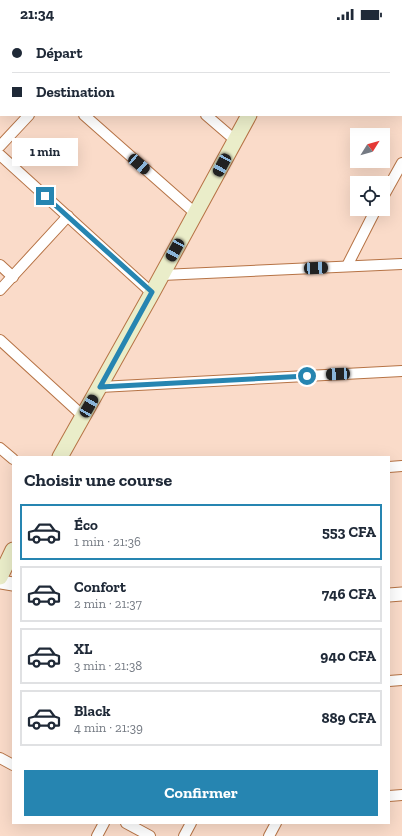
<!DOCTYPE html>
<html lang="fr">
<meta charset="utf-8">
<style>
body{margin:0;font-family:"Zilla Slab",serif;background:#f6f6f7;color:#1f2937;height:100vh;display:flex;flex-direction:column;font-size:15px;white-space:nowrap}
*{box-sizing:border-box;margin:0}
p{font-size:13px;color:#747a83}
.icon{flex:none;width:22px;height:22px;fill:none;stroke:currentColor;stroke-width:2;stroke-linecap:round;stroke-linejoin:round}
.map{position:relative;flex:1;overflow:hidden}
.details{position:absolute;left:12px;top:428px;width:378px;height:368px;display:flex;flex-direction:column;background:#fff;border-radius:0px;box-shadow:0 4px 16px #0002}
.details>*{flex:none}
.guide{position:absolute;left:0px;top:0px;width:402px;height:88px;box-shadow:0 4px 16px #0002;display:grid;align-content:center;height:88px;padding:0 12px;background:#fff}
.needle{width:26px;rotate:53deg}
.fabs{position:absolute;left:350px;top:100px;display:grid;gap:8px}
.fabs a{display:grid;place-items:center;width:40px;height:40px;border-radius:0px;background:#fff;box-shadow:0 4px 16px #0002;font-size:20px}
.end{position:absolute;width:18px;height:18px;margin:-9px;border:5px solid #2685b1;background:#fff;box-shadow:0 0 0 2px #fff}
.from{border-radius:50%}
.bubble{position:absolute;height:28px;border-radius:0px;background:#fff;box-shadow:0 4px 16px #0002;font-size:13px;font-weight:700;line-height:28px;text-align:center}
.car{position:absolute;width:12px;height:24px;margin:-12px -6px;border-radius:5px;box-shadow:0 0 3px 1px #0007;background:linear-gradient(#222 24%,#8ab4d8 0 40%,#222 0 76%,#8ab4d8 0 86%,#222 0)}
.guide b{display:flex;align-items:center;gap:14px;height:38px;font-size:15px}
.guide b+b{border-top:1px solid #e0e1e3}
.guide i{width:10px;height:10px;background:#1f2937}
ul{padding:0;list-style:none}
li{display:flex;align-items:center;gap:12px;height:56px;margin:0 8px 6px;padding:0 4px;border:2px solid #e0e1e3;border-radius:0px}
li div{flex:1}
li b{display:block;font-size:15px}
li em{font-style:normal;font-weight:700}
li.on{border-color:#2685b1}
li>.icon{width:36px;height:36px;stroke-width:1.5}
h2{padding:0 12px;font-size:18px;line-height:48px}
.action{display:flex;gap:8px;margin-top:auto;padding:8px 12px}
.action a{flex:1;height:46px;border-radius:0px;background:#2685b1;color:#fff;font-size:16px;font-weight:700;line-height:46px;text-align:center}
.status{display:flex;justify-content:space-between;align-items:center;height:28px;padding:0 20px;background:#fff;direction:ltr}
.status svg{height:11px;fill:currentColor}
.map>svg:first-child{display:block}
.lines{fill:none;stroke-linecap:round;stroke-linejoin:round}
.minor-casing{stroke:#b67345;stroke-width:12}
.tertiary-casing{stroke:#b67345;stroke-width:15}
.secondary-casing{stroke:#b67345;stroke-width:17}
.minor{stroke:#fff;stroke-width:10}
.tertiary{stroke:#fff;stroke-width:13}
.secondary{stroke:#eaedc9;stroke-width:15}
.route{stroke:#2685b1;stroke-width:5}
</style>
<div class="status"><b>21:34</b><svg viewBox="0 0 49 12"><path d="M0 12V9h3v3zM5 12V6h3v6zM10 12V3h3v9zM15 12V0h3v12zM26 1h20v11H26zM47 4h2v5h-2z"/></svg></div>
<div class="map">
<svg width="402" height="808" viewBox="0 0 402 808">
<rect width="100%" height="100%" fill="#fadbc9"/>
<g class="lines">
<defs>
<g id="minor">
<polyline points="109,0 110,1"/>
<polyline points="243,0 244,1"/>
<polyline points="0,14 1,14"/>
<polyline points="84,87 195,185"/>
<polyline points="206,87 235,112"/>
<polyline points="0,118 29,87"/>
<polyline points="0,127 152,265"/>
<polyline points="383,169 402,135"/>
<polyline points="0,237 13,249"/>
<polyline points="347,238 376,181"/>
<polyline points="162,247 402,236"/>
<polyline points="0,262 68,188"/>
<polyline points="0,312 83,388"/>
<polyline points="100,359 402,343"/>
<polyline points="0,420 13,431"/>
<polyline points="389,439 402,438"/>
<polyline points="389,653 402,652"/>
<polyline points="0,730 13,737"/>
<polyline points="389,768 402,767"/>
<polyline points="126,795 150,808"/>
<polyline points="97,808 104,795"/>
<polyline points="184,808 191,795"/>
<polyline points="269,808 276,795"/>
</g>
<g id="tertiary">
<polyline points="0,554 13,556"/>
<polyline points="389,567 402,566"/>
</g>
<g id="secondary">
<polyline points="297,1 298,0"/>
<polyline points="60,429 152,265 249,87"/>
<polyline points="0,549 13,522"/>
</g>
</defs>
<!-- minor casing -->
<use href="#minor" class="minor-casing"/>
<!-- tertiary casing -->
<use href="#tertiary" class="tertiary-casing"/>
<!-- secondary casing -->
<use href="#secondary" class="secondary-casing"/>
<!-- minor -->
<use href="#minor" class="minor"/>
<!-- tertiary -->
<use href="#tertiary" class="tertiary"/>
<!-- secondary -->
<use href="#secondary" class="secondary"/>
</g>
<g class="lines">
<!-- route -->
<polyline class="route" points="45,168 152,264 100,359 307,348"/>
</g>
</svg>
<div class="fabs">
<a><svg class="needle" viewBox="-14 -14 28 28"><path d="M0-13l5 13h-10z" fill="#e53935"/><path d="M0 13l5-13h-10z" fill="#747a83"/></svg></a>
<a><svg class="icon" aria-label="locate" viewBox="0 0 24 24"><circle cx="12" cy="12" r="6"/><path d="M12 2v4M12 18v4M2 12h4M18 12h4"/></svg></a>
</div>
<i class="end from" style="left:307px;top:348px"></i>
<i class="end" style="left:45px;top:168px"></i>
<div class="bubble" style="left:12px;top:110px;width:66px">1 min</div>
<i class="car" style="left:139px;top:136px;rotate:131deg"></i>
<i class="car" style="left:222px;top:137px;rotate:208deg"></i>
<i class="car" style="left:175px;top:222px;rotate:209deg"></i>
<i class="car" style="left:316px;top:240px;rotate:87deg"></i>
<i class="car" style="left:338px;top:346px;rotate:267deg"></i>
<i class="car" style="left:89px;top:378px;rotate:30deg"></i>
<div class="guide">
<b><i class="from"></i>Départ</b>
<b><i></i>Destination</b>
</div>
<section class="details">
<h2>Choisir une course</h2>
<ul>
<li class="on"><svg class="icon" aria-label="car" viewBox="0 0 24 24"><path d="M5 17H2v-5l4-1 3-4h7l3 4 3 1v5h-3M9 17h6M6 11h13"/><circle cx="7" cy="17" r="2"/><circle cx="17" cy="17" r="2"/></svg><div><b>Éco</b><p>1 min · 21:36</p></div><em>553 CFA</em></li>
<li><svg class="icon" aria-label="car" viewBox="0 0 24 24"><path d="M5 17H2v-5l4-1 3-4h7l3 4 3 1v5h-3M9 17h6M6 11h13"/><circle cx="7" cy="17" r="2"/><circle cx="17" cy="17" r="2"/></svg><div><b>Confort</b><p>2 min · 21:37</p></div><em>746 CFA</em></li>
<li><svg class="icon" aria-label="car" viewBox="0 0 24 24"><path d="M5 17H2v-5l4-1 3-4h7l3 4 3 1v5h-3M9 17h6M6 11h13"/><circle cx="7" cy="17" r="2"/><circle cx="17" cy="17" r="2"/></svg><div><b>XL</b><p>3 min · 21:38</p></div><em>940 CFA</em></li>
<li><svg class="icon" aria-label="car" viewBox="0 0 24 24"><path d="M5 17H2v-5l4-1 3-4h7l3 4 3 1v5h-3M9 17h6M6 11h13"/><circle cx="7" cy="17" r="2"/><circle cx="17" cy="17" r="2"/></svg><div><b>Black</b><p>4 min · 21:39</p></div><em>889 CFA</em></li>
</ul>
<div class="action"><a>Confirmer</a></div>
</section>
</div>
